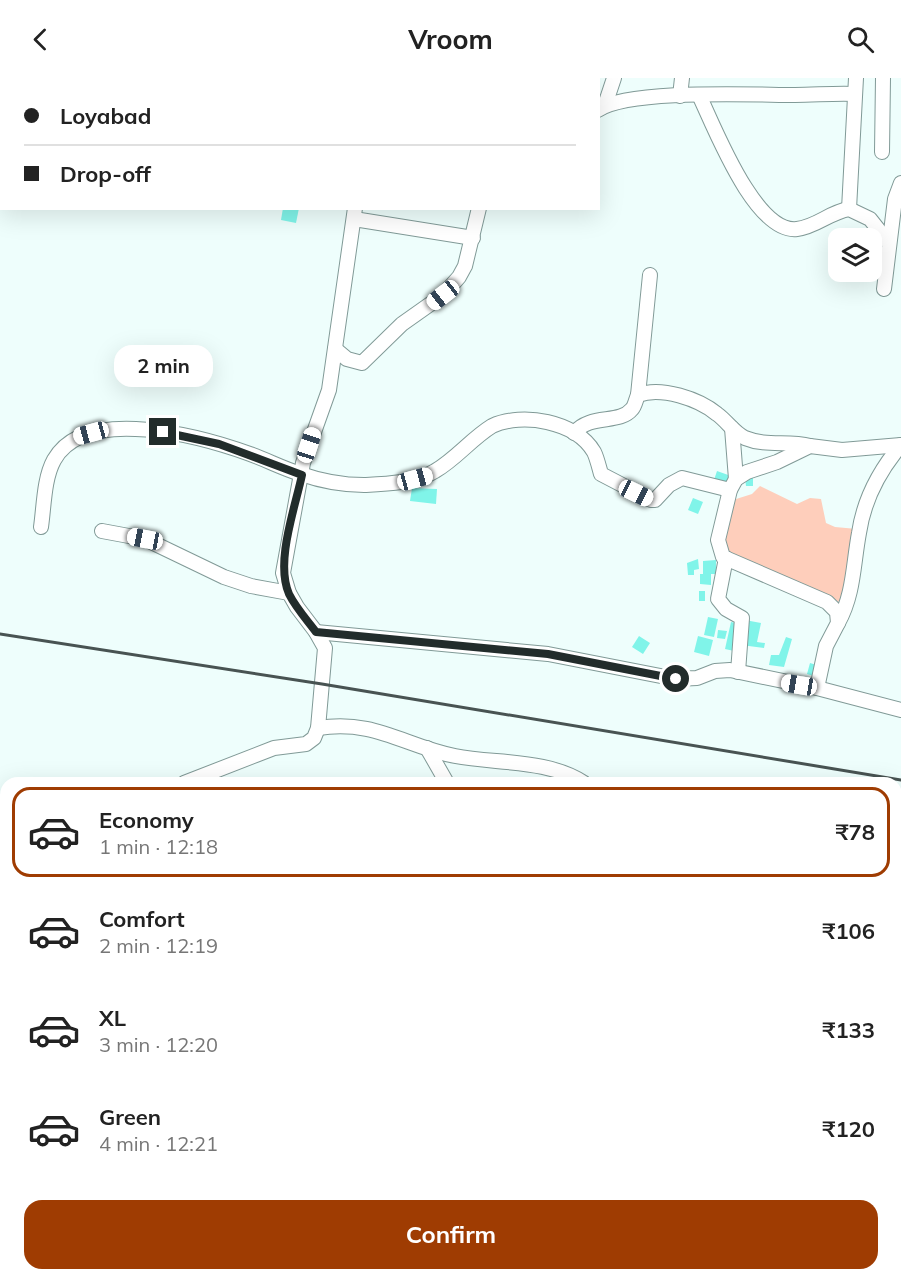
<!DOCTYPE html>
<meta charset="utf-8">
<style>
body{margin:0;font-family:Mulish,sans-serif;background:#f2f2f2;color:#222;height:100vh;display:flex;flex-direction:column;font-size:22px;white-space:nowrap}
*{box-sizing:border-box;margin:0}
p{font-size:20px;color:#767676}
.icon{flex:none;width:33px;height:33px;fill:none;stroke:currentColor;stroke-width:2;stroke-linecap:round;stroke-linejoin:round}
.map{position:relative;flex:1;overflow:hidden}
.side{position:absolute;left:0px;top:699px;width:902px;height:504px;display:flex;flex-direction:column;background:#fff;border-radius:18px 18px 0 0;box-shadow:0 6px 24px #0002}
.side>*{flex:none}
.guide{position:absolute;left:0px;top:0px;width:600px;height:132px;box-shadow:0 6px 24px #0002;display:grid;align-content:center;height:132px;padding:0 24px;background:#fff}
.controls{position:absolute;left:828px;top:150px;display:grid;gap:12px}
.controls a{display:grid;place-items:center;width:54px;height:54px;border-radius:12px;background:#fff;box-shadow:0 6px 24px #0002;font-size:30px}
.end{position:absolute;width:27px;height:27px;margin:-14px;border:8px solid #222c2b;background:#fff;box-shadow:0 0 0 3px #fff}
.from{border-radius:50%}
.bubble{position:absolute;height:42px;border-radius:18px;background:#fff;box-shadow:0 6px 24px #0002;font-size:20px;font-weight:700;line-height:42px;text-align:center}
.car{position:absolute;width:18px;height:36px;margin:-18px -9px;border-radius:8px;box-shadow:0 0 4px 2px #0007;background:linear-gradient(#fff 24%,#345 0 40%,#fff 0 76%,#345 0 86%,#fff 0)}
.guide b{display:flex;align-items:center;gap:21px;height:57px;font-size:22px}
.guide b+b{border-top:2px solid #e0e0e0}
.guide i{width:15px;height:15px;background:#222}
ul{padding:10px 0 0;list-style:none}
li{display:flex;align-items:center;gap:18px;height:90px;margin:0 12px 9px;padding:0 12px;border:3px solid transparent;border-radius:18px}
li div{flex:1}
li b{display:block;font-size:22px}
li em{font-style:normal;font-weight:700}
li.selected{border-color:#9f3c02}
li>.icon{width:54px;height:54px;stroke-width:1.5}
.cta{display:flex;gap:12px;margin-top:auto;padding:12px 24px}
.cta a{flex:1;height:69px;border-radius:18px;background:#9f3c02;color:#fff;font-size:24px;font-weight:700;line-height:69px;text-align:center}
header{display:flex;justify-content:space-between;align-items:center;height:78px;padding:0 24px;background:#fff;font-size:27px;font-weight:700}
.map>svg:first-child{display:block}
.green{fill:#fecebb}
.building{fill:#80f4e9}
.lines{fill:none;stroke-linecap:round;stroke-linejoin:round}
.minor-casing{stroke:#819a97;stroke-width:16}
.path{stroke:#909d9b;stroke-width:1.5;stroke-dasharray:1.5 4.5;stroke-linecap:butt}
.minor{stroke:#fff;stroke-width:14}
.rail{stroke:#485352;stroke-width:3}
.route{stroke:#222c2b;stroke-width:8}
</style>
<header><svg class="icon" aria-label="back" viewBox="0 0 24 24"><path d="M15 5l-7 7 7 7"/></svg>Vroom<svg class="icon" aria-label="search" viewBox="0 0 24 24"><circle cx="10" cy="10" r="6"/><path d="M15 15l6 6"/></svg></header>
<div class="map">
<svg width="901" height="1203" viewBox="0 0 901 1203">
<rect width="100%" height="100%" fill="#eefefc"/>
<!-- green -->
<g class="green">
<polygon points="760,408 797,426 810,420 821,421 826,445 835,449 857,451 843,526 826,517 726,478 724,463 733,422 752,416"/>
<rect x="568" y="1197" width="123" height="6"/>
</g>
<!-- building -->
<g class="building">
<polygon points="283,130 299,130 296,145 281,142"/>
<polygon points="717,393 731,398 728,406 713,405"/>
<polygon points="753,398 753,408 746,408 745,399"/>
<polygon points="412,410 437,411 436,426 410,423"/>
<polygon points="693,420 703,424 698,436 688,432"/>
<polygon points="698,481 699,491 694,492 694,497 688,497 687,485"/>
<polygon points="716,482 716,496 711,496 711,507 700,506 700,496 703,496 703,483"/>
<rect x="699" y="513" width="6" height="10"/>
<polygon points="708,539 718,541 714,559 704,557"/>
<polygon points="745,542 761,545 757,564 765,565 764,570 741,567"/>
<polygon points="731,544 740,546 734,573 725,571"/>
<polygon points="718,552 727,553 725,561 717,560"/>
<polygon points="639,558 650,565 643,576 632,569"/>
<polygon points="698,558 713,562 709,578 694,574"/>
<polygon points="786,559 792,561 784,589 769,587 771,577 779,577"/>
<polygon points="810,585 820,588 817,599 807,596"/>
</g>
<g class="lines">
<defs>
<g id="minor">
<polyline points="291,0 297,2"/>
<polyline points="375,0 377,2"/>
<path d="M699,17C714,48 755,156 797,151C816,149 830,134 849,131L870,141L889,165"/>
<polyline points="680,18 682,0"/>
<polyline points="605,27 614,0"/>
<path d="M598,32C629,11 754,17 795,17C815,17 835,15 855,16"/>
<polyline points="882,74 883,0"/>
<polyline points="849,131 856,0"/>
<polyline points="354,141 473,160"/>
<polyline points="884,211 895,121 901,105"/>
<polyline points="335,271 347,281 362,285 402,246 443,217 459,199 465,188 479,130"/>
<polyline points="638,317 650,197"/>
<polyline points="732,350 736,401"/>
<path d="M574,355C591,335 619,347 632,331C635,328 636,321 638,317C661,308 699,321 717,336C727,343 734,355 745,360C767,369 788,362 810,368"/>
<path d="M41,449C44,428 44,400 54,382C85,326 203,359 250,376C267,382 284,391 301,396C321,403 343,407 364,407C386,406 416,405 435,393C456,381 471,361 492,348C522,334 576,343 594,374C597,380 599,389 601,396L651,422H655L669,407L682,400L730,412"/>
<polyline points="102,453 145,461 224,499 251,508 289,515"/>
<polyline points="726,480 718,521 726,531 742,540 738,594"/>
<path d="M838,545C854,516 853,487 859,455C864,421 879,393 901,367"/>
<polyline points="316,554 548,576 676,601 697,600 715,593 730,592 817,610 901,632"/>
<polyline points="817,610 826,568 838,545 837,534 827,524 723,479 718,462 730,412 736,401 747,394 777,384 810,368 842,372 901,367"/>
<path d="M318,650C375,641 404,668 455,678C496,686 548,681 584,705"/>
<polyline points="427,670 447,705"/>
<polyline points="184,705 274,670 306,666 314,660 318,650 325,570 316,554 297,529 289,515 283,495 303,385 329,312 355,130"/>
<polyline points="0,754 6,754"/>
<polyline points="0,876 6,853"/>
<polyline points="0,887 6,883"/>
<polyline points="0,935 6,937"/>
<polyline points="896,1003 901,1000"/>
<polyline points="896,1091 901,1091"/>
<polyline points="896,1193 901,1197"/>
</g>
</defs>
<!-- minor casing -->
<use href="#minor" class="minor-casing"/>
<!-- path -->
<polyline class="path" points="0,793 6,803"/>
<!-- minor -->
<use href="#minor" class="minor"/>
<!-- rail -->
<polyline class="rail" points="0,556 322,606 901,702"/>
</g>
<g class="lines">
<!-- route -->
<path class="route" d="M163,354L219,366L302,397C295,430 275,484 289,516C296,530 307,542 316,554L548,576L676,601"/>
</g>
</svg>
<div class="controls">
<a><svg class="icon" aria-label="layers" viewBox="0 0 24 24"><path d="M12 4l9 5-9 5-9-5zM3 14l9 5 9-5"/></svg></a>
</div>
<i class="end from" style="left:676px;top:601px"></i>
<i class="end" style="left:163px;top:354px"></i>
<div class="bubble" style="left:114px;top:267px;width:99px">2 min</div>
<i class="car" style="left:443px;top:217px;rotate:232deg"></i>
<i class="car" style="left:91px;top:355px;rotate:255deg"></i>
<i class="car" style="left:309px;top:367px;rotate:18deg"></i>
<i class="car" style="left:415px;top:401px;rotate:75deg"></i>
<i class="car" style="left:636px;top:415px;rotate:116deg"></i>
<i class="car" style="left:145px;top:461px;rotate:281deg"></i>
<i class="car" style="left:799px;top:607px;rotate:280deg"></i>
<div class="guide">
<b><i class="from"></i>Loyabad</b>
<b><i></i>Drop-off</b>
</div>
<section class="side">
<ul>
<li class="selected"><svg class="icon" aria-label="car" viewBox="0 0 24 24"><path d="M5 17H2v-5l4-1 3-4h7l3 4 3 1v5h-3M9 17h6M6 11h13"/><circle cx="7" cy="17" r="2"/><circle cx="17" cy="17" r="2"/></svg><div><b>Economy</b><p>1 min · 12:18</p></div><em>₹78</em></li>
<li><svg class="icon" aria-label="car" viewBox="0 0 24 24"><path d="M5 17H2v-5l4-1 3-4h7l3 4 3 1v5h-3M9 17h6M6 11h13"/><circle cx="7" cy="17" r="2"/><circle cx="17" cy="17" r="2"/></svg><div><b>Comfort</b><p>2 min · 12:19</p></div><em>₹106</em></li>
<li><svg class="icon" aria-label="car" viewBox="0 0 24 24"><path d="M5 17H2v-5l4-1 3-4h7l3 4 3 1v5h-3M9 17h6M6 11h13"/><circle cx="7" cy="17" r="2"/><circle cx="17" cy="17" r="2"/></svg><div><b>XL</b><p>3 min · 12:20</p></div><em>₹133</em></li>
<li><svg class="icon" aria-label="car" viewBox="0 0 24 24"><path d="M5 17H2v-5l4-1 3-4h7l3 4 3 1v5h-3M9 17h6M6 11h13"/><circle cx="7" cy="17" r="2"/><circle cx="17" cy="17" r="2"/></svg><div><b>Green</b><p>4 min · 12:21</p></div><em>₹120</em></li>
</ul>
<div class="cta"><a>Confirm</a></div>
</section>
</div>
